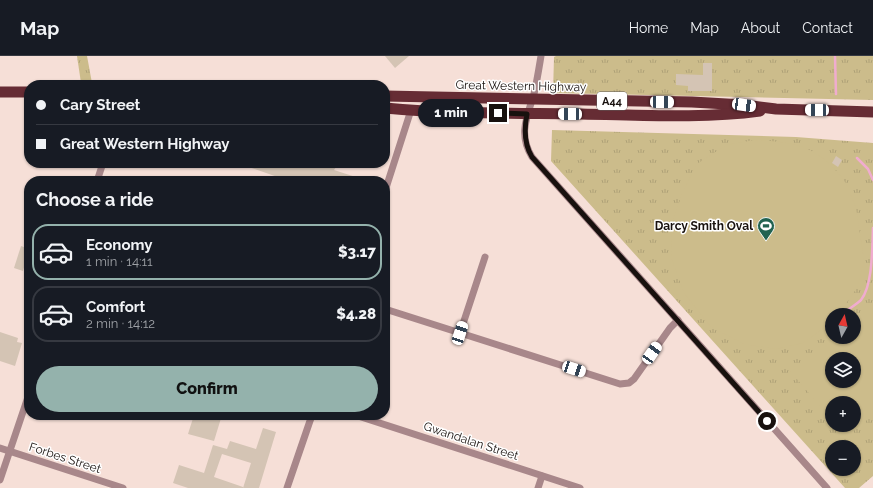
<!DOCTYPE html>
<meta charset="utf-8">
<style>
body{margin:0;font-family:Raleway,sans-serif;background:#20242c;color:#f1f3f6;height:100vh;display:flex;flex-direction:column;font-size:15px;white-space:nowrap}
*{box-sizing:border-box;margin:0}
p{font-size:13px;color:#9ea1a6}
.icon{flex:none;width:22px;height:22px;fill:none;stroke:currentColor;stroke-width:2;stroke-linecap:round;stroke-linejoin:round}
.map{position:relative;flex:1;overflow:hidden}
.side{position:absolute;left:24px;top:120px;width:366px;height:244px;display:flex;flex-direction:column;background:#171b24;border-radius:16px;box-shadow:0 1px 3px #0004}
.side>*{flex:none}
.guide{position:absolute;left:24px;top:24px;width:366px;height:88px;border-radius:16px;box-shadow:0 1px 3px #0004;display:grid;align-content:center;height:88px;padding:0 12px;background:#171b24}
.needle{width:26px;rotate:8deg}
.fabs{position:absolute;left:825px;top:252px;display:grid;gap:8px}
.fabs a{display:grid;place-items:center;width:36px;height:36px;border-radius:50%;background:#171b24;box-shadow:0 1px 3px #0004;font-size:20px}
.end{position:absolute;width:18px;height:18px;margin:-9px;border:5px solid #18110e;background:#fff;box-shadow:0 0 0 2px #fff}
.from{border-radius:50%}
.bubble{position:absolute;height:28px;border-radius:14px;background:#171b24;box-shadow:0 1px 3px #0004;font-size:13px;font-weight:800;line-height:28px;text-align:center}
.car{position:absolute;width:12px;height:24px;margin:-12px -6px;border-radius:5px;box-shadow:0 0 3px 1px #0007;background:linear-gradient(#fff 24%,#345 0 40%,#fff 0 76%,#345 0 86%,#fff 0)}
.guide b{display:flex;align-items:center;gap:14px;height:38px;font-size:15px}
.guide b+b{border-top:1px solid #363941}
.guide i{width:10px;height:10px;background:#f1f3f6}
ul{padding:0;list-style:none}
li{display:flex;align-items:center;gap:12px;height:56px;margin:0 8px 6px;padding:0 4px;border:2px solid #363941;border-radius:16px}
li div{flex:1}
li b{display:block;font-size:15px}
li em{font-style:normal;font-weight:800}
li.on{border-color:#94b2ac}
li>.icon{width:36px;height:36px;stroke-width:1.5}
h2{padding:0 12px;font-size:18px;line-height:48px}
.cta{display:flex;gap:8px;margin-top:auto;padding:8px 12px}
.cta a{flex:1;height:46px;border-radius:24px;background:#94b2ac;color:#111;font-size:16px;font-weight:800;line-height:46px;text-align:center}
header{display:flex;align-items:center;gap:24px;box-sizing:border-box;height:56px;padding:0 20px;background:#171b24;border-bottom:1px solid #363941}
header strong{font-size:19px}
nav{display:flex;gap:22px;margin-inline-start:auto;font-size:14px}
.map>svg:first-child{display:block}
.grass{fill:url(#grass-tufts);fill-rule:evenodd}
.pitch{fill:#ccbc8b;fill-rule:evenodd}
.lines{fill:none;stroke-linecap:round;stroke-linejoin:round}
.stream{stroke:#f0accf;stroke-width:2.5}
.building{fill:#d4c4b4}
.minor{stroke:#a8878a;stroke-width:7}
.trunk{stroke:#662c34;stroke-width:11}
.route{stroke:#18110e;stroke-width:5}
.labels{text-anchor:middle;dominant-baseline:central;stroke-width:3;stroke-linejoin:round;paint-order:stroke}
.shield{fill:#fff;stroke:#5d5856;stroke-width:1}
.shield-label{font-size:11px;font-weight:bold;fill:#18110e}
.street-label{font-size:12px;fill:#18110e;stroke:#fff}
.poi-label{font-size:12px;font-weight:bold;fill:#18110e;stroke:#fff;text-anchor:end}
</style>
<header>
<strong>Map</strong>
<nav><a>Home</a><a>Map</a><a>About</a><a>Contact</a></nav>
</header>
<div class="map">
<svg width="873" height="432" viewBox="0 0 873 432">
<defs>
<pattern id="grass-tufts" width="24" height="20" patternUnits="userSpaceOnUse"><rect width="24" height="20" fill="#ccbc8b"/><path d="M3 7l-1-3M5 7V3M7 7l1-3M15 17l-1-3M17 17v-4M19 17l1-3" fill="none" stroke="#aea177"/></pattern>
</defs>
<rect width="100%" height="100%" fill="#f6dfd7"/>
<!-- grass -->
<g class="grass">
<polygon points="77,0 87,0 92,27 81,27"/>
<polygon points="556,0 873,0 873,44 553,37 554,1"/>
<path d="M552,74L796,81L873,87V420L859,432H845L551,105ZM832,259H854V281H832ZM832,303H854V325H832ZM832,347H854V369H832ZM832,391H854V413H832Z"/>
</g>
<!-- pitch -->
<g class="pitch">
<path d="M754,84C789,86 812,87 837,116C841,121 845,125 848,131H851L850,137L856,152L864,204L857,232L838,259H832V266L803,287L776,293L744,288L711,271L684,237L671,201L672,168L683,135L697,108L726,89Z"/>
<path d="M873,246V359L846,381L836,369H854V347H832V364L790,315L832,280V281H854V262ZM832,303H854V325H832Z"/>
</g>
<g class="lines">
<!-- stream -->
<g class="stream">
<polyline points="835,0 836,38"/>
<polyline points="857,102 868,113 873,124"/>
<path d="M848,254C853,250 858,247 861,244C873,229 872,192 873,172"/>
</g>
</g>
<!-- building -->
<g class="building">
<polygon points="385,0 409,0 395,12"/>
<polygon points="703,7 712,7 712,35 688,35 688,30 676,29 676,18 703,19"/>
<polygon points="836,100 842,104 838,111 832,107"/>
<polygon points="240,107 339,107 334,114 365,124 364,125 289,125 240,108"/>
<polygon points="21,190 29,193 23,215 14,212"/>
<polygon points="0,276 18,282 17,286 22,287 15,310 0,305"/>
<polygon points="194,359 222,359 214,385 188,378"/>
<polygon points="263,372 276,376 259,432 243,432 251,407 222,398 214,421 243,431 243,432 188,432 173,427 179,409 204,417 213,389 227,393 230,385 256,393"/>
</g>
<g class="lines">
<!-- minor -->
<g class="minor">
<path d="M541,0C539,12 537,25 534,38C527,61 518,78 532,101L827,432"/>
<polyline points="97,125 103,107"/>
<polyline points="385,135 411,54"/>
<polyline points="385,253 620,328 629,327 634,323 670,272 678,264"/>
<polyline points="460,277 485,201"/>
<polyline points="355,359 580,432"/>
<polyline points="0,392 123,432"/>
<polyline points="0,424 29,338"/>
<polyline points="287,432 312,359"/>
<polyline points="538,432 542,420"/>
</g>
<!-- trunk -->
<g class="trunk">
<polyline points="0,36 29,36"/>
<polyline points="385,40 692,46 744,49 776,53 873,56"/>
<path d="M385,52C450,58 516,57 581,58C641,59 701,63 760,55"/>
</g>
</g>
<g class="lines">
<!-- route -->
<path class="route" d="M498,57L527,58C524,73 524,88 532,101L767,365"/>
</g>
<!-- icons -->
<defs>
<symbol id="stadium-pin" viewBox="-11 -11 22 30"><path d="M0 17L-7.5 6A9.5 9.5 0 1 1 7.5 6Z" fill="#226351" stroke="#fff"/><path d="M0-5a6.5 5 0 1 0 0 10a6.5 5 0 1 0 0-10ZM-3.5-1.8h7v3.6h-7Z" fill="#fff"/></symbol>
</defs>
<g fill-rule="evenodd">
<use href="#stadium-pin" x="756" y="160" width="20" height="27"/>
</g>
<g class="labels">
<!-- shield labels -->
<rect class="shield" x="597" y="36" width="30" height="18" rx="3"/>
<g class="shield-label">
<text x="612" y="45">A44</text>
</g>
<!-- street labels -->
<g class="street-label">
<text transform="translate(521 30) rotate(1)">Great Western Highway</text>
<text transform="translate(471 385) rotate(18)">Gwandalan Street</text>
<text transform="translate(65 402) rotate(18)">Forbes Street</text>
</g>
<!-- poi labels -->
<g class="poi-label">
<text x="753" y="170">Darcy Smith Oval</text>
</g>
</g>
</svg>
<div class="fabs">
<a><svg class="needle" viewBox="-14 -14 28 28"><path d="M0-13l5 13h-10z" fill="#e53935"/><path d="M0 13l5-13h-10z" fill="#9ea1a6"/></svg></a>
<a><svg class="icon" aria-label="layers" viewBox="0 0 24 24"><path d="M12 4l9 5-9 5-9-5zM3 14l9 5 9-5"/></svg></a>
<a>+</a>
<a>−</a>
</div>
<i class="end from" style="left:767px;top:365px"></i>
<i class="end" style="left:498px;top:57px"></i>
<div class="bubble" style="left:418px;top:43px;width:66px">1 min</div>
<i class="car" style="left:662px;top:46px;rotate:91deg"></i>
<i class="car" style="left:744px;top:49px;rotate:98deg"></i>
<i class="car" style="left:817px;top:54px;rotate:271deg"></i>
<i class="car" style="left:570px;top:58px;rotate:271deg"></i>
<i class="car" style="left:460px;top:277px;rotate:18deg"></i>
<i class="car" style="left:652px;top:297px;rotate:35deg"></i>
<i class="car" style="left:574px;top:313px;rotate:108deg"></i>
<div class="guide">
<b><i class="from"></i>Cary Street</b>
<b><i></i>Great Western Highway</b>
</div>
<section class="side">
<h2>Choose a ride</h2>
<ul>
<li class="on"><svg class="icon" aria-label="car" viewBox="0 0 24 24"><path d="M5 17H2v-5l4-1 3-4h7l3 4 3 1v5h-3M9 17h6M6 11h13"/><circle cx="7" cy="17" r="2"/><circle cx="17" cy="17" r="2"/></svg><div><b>Economy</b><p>1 min · 14:11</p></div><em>$3.17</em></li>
<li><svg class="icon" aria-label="car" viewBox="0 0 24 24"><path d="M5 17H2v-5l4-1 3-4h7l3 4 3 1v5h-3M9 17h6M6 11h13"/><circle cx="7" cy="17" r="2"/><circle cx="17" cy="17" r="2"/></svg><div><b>Comfort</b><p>2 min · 14:12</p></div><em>$4.28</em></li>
</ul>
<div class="cta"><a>Confirm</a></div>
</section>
</div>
